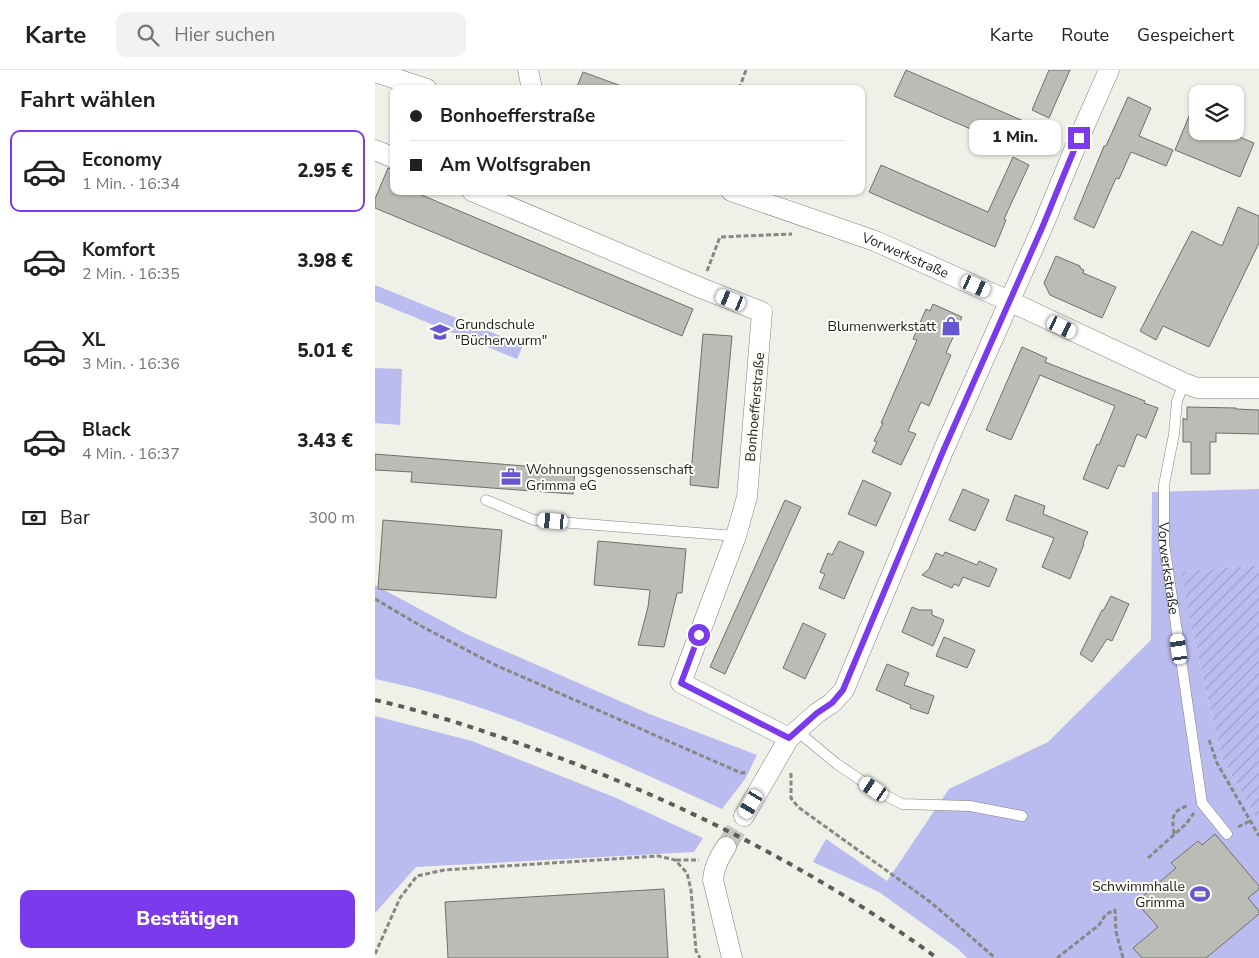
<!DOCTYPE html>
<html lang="de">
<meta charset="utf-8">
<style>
body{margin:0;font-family:"Nunito Sans",sans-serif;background:#f2f2f2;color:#202124;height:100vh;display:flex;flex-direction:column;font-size:19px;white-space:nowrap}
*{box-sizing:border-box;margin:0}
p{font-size:16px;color:#757577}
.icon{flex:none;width:28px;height:28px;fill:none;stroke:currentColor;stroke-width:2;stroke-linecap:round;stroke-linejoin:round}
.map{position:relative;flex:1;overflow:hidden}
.sheet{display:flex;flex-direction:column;background:#fff;width:375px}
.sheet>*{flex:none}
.guide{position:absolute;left:15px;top:15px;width:475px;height:110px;border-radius:10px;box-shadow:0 1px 4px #0004;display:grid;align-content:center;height:110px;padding:0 20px;background:#fff}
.fabs{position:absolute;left:814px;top:15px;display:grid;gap:10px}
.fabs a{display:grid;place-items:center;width:55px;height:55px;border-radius:10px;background:#fff;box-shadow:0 1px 4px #0004;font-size:25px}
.end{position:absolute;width:22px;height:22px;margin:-11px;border:6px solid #7c3aed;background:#fff;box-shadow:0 0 0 2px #fff}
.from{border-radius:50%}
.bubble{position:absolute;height:35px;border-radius:10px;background:#fff;box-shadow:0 1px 4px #0004;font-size:16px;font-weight:800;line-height:35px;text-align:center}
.car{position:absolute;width:15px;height:30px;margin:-15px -8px;border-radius:6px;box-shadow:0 0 4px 1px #0007;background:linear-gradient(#fff 24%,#345 0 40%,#fff 0 76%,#345 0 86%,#fff 0)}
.guide b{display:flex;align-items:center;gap:18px;height:48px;font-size:19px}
.guide b+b{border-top:1px solid #e0e0e0}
.guide i{width:12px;height:12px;background:#202124}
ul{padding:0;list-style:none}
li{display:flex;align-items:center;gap:15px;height:82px;margin:0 10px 8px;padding:0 10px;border:2px solid transparent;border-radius:10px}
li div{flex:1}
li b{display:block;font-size:19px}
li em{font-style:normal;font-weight:800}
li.current{border-color:#7c3aed}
li>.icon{width:45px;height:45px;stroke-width:1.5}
h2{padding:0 20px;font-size:22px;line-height:60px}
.pay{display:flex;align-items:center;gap:12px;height:55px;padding:0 20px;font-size:19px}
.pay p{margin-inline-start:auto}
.primary-button{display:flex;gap:10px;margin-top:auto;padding:10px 20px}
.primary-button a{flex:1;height:58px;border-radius:10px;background:#7c3aed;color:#fff;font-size:20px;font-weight:800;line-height:58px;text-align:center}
header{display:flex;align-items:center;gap:30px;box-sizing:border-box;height:70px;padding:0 25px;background:#fff;border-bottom:1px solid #e0e0e0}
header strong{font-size:24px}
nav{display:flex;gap:28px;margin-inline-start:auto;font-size:18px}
.search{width:350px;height:45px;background:#f2f2f2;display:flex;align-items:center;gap:12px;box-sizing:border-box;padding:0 18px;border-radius:10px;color:#757577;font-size:19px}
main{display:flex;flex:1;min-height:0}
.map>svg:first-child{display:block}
.green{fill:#babbef}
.garden{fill:url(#garden-furrows)}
.building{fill:#bbbcb5;stroke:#6f706a}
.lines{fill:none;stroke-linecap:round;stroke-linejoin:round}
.street-tunnel{stroke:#c5c6bf;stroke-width:20;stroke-dasharray:20 10;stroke-linecap:butt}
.lane-casing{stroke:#82837c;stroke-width:11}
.street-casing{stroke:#82837c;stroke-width:21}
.path{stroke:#878883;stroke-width:3;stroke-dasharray:5 2.5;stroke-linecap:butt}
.lane{stroke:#fff;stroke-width:10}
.street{stroke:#fff;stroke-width:20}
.rail{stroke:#5b5b57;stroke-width:4;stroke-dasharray:6 6;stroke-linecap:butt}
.route{stroke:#7c3aed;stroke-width:6}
.labels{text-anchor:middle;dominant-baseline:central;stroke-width:4;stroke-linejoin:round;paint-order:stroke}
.street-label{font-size:14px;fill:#1f1f1d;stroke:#fcfdf6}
.poi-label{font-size:14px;fill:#1f1f1d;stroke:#fcfdf6;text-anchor:start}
</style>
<header>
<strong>Karte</strong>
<div class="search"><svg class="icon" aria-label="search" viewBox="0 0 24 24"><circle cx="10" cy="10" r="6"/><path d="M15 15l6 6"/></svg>Hier suchen</div>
<nav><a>Karte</a><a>Route</a><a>Gespeichert</a></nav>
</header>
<main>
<section class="sheet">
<h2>Fahrt wählen</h2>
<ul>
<li class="current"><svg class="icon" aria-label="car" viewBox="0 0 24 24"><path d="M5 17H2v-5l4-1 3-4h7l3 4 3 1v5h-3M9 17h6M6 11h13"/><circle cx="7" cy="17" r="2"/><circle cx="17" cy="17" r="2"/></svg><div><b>Economy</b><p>1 Min. · 16:34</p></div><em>2.95 €</em></li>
<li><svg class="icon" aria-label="car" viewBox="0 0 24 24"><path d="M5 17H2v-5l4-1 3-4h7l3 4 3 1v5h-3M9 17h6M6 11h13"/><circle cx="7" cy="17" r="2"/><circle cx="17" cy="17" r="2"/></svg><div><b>Komfort</b><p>2 Min. · 16:35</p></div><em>3.98 €</em></li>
<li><svg class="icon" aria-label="car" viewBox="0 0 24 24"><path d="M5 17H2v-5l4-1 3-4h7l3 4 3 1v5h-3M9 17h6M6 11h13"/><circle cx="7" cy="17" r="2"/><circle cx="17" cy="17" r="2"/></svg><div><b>XL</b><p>3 Min. · 16:36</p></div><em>5.01 €</em></li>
<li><svg class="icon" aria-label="car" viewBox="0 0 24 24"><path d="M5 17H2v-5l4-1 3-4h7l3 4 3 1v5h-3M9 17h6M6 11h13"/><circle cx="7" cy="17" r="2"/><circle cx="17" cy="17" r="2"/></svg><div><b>Black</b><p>4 Min. · 16:37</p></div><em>3.43 €</em></li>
</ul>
<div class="pay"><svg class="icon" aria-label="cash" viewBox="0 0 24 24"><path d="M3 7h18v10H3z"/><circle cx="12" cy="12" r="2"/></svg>Bar<p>300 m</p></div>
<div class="primary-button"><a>Bestätigen</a></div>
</section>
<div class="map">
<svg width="884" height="888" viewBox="0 0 884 888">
<defs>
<pattern id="garden-furrows" width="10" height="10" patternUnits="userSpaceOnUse" patternTransform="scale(1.25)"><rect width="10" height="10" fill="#babbef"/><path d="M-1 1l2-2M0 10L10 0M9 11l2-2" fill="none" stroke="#9fa0cc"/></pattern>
</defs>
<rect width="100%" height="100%" fill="#eff0e8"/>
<!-- green -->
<g class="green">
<polygon points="0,215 148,275 142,289 0,231"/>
<polygon points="0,296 0,298 27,299 25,355 0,353"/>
<polygon points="884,419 884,495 810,502 818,565 847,688 884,753 884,888 592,888 583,879 504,822 438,792 451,769 512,811 574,719 673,672 776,570 777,422"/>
<path d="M0,515L91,564L272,643L382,685L370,709L347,739C236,689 120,633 0,609Z"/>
<polygon points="0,646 97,671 239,727 328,768 319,782 41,797 0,843"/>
</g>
<!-- garden -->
<polygon class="garden" points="884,495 884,753 847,688 818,565 807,502"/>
<!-- building -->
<g class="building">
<polygon points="531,0 653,53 642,79 519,26"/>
<polygon points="674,0 695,0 674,48 657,40"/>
<polygon points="208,2 249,17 248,19 201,19"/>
<polygon points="753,27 776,38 764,66 798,80 791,96 756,82 744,109 741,108 719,158 699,149 729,76 731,76"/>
<polygon points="822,27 822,61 850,61 879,73 865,107 800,80"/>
<polygon points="638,87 654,95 629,149 631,150 620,177 494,122 506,95 613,142"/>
<polygon points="13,98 19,100 19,121 37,121 318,239 307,266 0,138 0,129"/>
<polygon points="863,137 884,146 884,173 834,277 788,256 781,270 765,261 817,161 847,176"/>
<polygon points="681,186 705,196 705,198 709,200 708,203 741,217 727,248 675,225 669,213"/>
<polygon points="558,234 587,247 571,283 576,285 554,336 546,332 533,361 541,364 526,395 497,382 502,372 499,371 508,353 506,353 542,270 538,269 551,239 555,241"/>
<polygon points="328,264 357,266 343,418 315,415"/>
<polygon points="647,277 672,288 670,292 770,331 769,333 783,338 771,368 762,364 749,397 743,395 733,419 708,409 722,374 724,375 740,336 665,305 636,370 611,360"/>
<polygon points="812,337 861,338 861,339 884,340 884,364 841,363 841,372 835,372 835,404 816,404 816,372 808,372 808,348 812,350"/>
<polygon points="0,384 200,400 198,424 36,412 37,402 0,400"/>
<polygon points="488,410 516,423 501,456 473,444"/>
<polygon points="588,419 614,430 600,461 574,450"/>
<polygon points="640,425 670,436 668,444 713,462 708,473 709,474 695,509 667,497 679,468 631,450"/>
<polygon points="410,430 426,437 350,604 335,597"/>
<polygon points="8,450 127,460 121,528 3,519"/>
<polygon points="223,471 311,479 307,523 302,523 289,577 263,575 273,537 275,520 219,515"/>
<polygon points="464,471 489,482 469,529 444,518 450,504 445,502 453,483 457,485"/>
<polygon points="570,482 602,495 604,491 622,499 614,517 588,507 584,516 579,514 577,518 547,505 554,499 561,483 568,486"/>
<polygon points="736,526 754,534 737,571 732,569 717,592 705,584 727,540 728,541"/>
<polygon points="537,537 544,540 557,540 557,545 569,550 558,576 527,562"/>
<polygon points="428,553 451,564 430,609 408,598"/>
<polygon points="569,567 600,580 592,598 561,586"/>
<polygon points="512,594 534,603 529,615 559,626 553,644 535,638 536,635 501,620"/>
<polygon points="840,764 884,816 884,819 873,828 884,841 884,844 831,888 767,888 758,878 783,857 761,832 801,798 796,793 823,771 827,775"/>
<polygon points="289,819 293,888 73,888 70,832"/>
</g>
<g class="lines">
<!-- street-tunnel -->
<polyline class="street-tunnel" points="351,777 369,746"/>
<defs>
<g id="lane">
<path id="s1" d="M809,313L802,331L799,364L789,415V473L827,733L852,764"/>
<polyline points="111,430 159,450 361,466"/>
<polyline points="422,661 462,694 499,719 527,734 595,736 647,746"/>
</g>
<g id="street">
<polyline points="153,0 157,19"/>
<polyline points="0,2 52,19"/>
<polyline points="0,80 19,88"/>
<polyline points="97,121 326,218 387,242 372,427 361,466 306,613 414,668"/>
<path id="s2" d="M356,121L500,171L634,231L809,313L822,318H884"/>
<polyline points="369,746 414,668 442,643 457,633 469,620 569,379 667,158 704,68 734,0"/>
<path d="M351,777C344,788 339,797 338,810L357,888"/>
</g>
</defs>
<!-- lane casing -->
<use href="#lane" class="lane-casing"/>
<!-- street casing -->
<use href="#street" class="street-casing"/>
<!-- path -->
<g class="path">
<polyline points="364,19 371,0"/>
<polyline points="332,201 345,167 417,164"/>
<polyline points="0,529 46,556 118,594 366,703 372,702"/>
<polyline points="834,670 842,693 884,766"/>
<polyline points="416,703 416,728 423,737 554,831 579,852 620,888"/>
<polyline points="863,757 875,751"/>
<path d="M799,764C797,746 796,742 814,735"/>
<polyline points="773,788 811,754 819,743"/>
<polyline points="301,790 324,790"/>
<polyline points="0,884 25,828 42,806 69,800 283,786 300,790 312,803 316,820 321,881 325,888"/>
<polyline points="682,888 724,855 731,844 740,840 741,862 748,888"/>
</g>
<!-- lane -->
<use href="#lane" class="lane"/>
<!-- street -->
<use href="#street" class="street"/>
<!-- rail -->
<path class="rail" d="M0,630C44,640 88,654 131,669C283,720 432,793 562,888"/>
</g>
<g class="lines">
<!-- route -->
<polyline class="route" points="324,565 306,613 414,668 442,643 457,633 468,620 569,379 667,158 704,68"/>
</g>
<!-- icons -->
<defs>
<symbol id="shop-bare" viewBox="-9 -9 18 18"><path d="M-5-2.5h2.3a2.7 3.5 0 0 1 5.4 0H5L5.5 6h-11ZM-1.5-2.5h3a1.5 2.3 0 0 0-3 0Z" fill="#6557d0" stroke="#fcfdf6" stroke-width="2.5" paint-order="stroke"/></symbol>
<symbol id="school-bare" viewBox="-9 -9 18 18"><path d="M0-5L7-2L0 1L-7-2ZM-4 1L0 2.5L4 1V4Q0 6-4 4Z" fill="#6557d0" stroke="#fcfdf6" stroke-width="2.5" paint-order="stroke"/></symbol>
<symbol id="office-bare" viewBox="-9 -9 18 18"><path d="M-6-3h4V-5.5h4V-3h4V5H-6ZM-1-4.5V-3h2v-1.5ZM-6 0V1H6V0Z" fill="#6557d0" stroke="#fcfdf6" stroke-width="2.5" paint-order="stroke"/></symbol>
<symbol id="stadium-bare" viewBox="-9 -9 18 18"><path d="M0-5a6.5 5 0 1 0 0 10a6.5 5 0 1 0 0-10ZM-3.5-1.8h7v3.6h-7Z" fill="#6557d0" stroke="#fcfdf6" stroke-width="2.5" paint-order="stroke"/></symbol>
</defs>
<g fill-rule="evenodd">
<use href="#shop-bare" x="562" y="242" width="28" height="28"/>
<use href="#school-bare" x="51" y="248" width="28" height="28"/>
<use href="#office-bare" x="122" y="393" width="28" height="28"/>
<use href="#stadium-bare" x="811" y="810" width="28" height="28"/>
</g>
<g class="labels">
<!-- street labels -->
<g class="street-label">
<text stroke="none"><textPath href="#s2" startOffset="186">Vorwerkstraße</textPath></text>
<text transform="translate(380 337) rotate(-85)">Bonhoefferstraße</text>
<text stroke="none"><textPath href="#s1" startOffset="188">Vorwerkstraße</textPath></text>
</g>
<!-- poi labels -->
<g class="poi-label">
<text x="80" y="254">Grundschule<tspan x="80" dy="16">"Bücherwurm"</tspan></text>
<text x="561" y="256" text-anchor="end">Blumenwerkstatt</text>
<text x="151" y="399">Wohnungsgenossenschaft<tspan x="151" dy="16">Grimma eG</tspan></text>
<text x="810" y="816" text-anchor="end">Schwimmhalle<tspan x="810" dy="16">Grimma</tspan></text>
</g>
</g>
</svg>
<div class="fabs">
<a><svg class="icon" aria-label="layers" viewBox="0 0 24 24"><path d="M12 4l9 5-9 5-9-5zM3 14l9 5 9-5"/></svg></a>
</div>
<i class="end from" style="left:324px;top:565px"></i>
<i class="end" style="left:704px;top:68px"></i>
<div class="bubble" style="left:594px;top:50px;width:92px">1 Min.</div>
<i class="car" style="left:601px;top:216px;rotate:114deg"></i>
<i class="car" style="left:356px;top:230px;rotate:292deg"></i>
<i class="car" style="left:687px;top:257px;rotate:116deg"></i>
<i class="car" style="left:178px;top:451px;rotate:275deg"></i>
<i class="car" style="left:804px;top:579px;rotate:352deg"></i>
<i class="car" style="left:499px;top:719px;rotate:304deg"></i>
<i class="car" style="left:376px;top:734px;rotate:211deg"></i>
<div class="guide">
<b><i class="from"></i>Bonhoefferstraße</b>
<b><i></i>Am Wolfsgraben</b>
</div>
</div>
</main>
